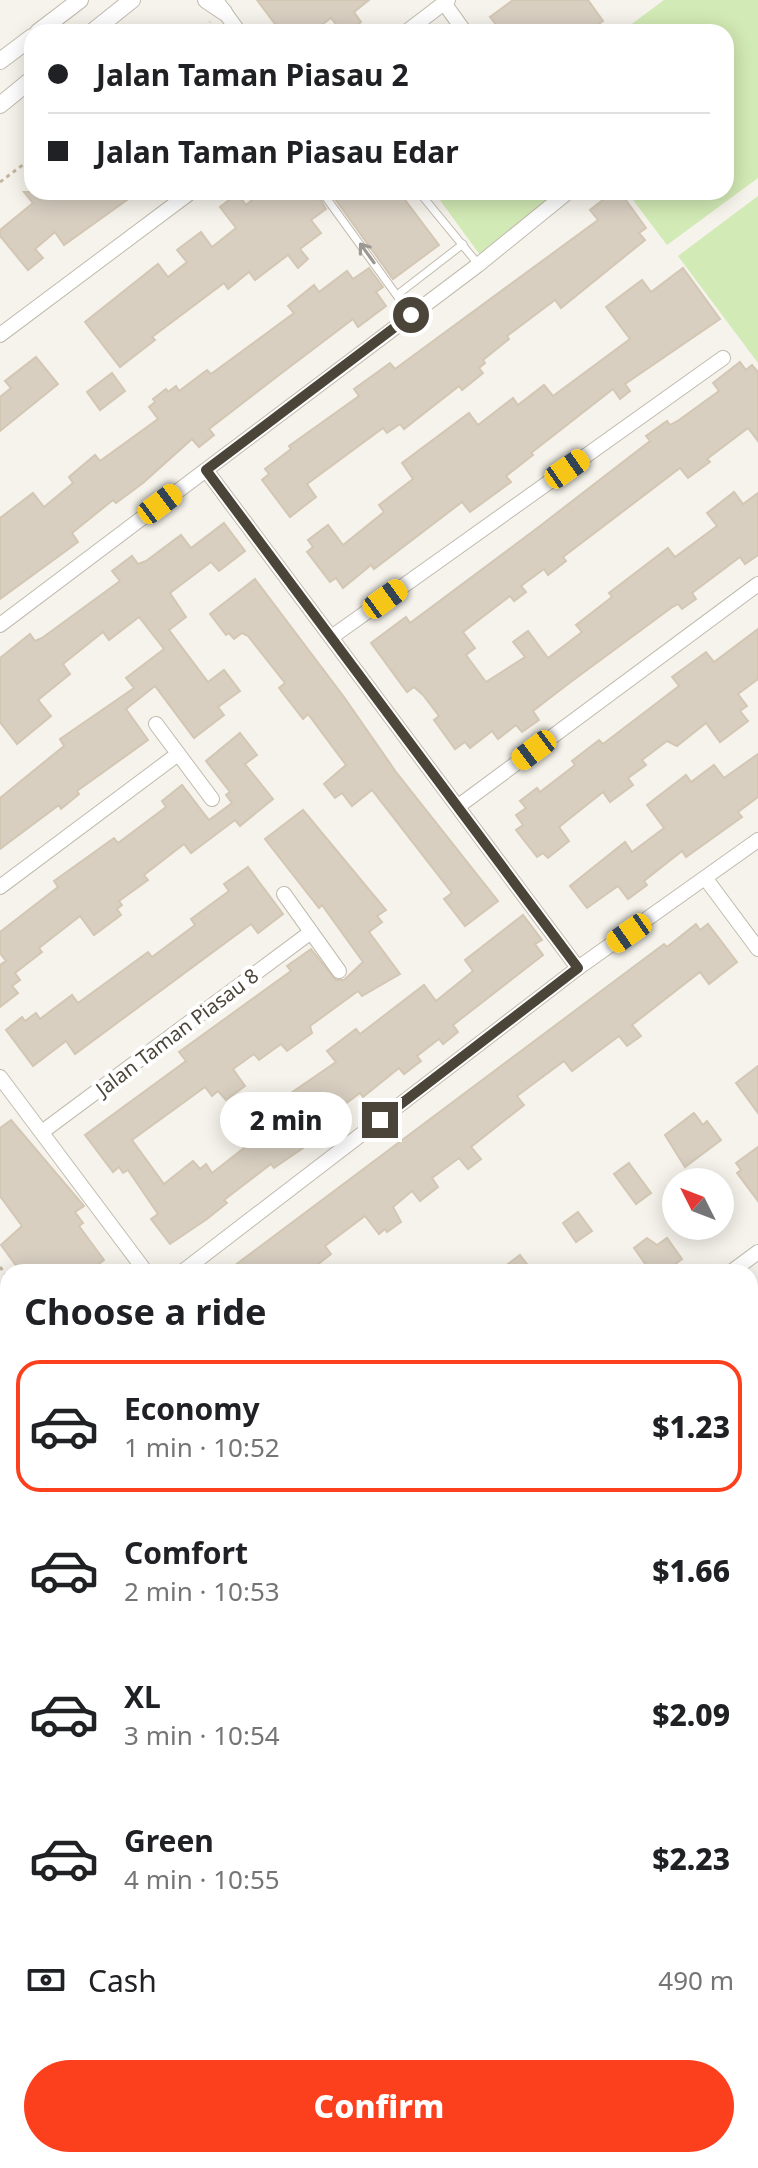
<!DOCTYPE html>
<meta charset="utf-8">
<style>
body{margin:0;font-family:"Noto Sans",sans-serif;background:#f2f2f2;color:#202124;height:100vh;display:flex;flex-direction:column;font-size:30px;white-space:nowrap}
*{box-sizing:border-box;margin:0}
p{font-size:26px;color:#757577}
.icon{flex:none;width:44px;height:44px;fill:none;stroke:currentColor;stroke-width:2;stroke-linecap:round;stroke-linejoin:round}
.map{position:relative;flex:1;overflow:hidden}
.details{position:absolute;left:0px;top:1264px;width:758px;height:904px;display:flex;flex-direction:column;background:#fff;border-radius:24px 24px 0 0;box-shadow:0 4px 20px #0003}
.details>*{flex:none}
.top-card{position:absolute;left:24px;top:24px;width:710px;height:176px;border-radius:24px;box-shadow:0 4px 20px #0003;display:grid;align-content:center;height:176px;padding:0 24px;background:#fff}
.needle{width:52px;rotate:312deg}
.controls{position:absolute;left:662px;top:1168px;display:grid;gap:16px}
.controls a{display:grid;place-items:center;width:72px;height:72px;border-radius:50%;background:#fff;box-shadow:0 4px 20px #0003;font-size:40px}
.end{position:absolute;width:36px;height:36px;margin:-18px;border:10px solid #4b4439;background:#fff;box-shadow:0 0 0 4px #fff}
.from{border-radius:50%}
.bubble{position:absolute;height:56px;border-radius:28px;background:#fff;box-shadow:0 4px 20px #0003;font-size:26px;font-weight:800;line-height:56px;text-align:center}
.car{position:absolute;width:24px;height:48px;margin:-24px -12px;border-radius:10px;box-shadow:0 0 6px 2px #0007;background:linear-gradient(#f5c518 24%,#345 0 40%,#f5c518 0 76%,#345 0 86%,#f5c518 0)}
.top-card b{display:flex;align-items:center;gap:28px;height:76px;font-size:30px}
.top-card b+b{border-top:2px solid #e0e0e0}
.top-card i{width:20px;height:20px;background:#202124}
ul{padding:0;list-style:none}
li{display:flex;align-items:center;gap:24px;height:132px;margin:0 16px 12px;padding:0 8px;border:4px solid transparent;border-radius:24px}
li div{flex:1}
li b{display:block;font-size:30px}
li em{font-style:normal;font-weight:800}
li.active{border-color:#fc3f1d}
li>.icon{width:72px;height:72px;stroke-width:1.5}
h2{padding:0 24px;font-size:36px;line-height:96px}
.pay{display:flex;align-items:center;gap:20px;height:88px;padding:0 24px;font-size:30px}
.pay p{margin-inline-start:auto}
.button{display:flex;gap:16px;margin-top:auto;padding:16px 24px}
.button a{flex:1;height:92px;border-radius:48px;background:#fc3f1d;color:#fff;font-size:32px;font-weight:800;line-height:92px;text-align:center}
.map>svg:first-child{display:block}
.green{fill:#d2eab5}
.building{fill:#d8cfc1;stroke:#d3c7b4;stroke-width:2}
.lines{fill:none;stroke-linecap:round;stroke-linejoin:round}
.service-casing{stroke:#c2bbae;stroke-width:9}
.minor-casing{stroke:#c2bbae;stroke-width:16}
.tertiary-casing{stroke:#c2bbae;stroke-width:18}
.path{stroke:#c4b79f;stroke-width:3;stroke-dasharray:4 4;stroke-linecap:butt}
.service{stroke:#fff;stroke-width:7}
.minor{stroke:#fff;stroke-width:14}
.tertiary{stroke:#fff;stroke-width:16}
.oneway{stroke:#9c9892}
.route{stroke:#4b4439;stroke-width:10}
.labels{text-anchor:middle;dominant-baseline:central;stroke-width:8;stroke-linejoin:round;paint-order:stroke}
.street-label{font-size:20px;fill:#4b4439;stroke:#fff}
</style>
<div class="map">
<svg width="758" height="2168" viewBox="0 0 758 2168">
<rect width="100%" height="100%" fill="#f6f3ec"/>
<!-- green -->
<g class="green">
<polygon points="664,0 758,0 758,178 667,245 627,192 726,192 726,32 621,32"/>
<polygon points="434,192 574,192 483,259"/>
<polygon points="758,196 758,363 678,256"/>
</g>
<!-- building -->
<g class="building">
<polygon points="257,0 369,0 354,12 361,22 348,32 342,32 331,18 312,32 281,32"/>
<polygon points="513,0 588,0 603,21 587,32 502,32 490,17"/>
<polygon points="24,192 138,192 64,245 55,232 35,249 43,258 28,270 0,236 0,230 33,203"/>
<polygon points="262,192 316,192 326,209 311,220 321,233 300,249 308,259 298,268 288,255 255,280 249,272 228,289 224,283 152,337 155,340 120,367 85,322 158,264 168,277 187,262 177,250 201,232 212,247 236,228 220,207 237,194 246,205"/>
<polygon points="330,192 399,192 439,245 393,279"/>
<polygon points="613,192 620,192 646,228 639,233 645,240 561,308 555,300 507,336 509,339 483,360 485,363 479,368 483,373 462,390 459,386 404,429 400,424 387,433 383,428 307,484 316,497 290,517 262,480 269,474 265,469 291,449 289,446 359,396 354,389 390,363 395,369 598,220 590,210"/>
<polygon points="369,268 383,287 376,292 386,306 358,327 353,319 283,372 209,429 214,435 199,447 192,439 143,483 116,503 113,500 72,533 78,542 0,599 0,518 33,493 44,507 73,483 69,477 95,455 100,461 158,419 149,407 155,402 153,399 166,389 168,392 176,386 179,391 207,370 211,374 294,313 288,306 314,285 319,292 347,271 353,279"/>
<polygon points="683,268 720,319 625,384 630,391 620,399 613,389 531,453 533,455 506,476 511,482 470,512 462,502 374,569 371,565 343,588 336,578 330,582 307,552 313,547 308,540 328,525 343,545 384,512 379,505 413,479 402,463 469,413 478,425 513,398 518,405 544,385 553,396 630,339 606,307 642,280 651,292"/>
<polygon points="36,357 58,384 0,431 0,397 11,388 5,381"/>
<polygon points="740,362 746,370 752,365 758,372 758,441 748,428 707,459 710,462 688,478 680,468 563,557 566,561 548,575 544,569 521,586 526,592 514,601 510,596 463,632 475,648 466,655 486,682 525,657 513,642 528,631 548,658 582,632 576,625 612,597 609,593 668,548 675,557 717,526 707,513 734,492 743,504 758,493 758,555 745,564 740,557 692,593 696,599 682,609 678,604 671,608 568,684 533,711 539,720 522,732 516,725 498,739 492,731 470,748 465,742 455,749 434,720 439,716 423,695 414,687 407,692 371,643 406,617 410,623 540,526 650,441 646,436 667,421 670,425 679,420 719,391 713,383"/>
<polygon points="112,373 125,391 100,410 87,392"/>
<polygon points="224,523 245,551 219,571 211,562 170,593 186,617 169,630 208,682 224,670 240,691 218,707 224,715 194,738 155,686 126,709 148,740 77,791 79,794 61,809 59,805 0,849 0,798 64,746 60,739 134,688 126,678 164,649 139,617 109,640 103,632 63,664 70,674 38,700 51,716 17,744 0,722 0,658 30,634 35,641 42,638 120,581 112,571 132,556 138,564 146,561 181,535 191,548"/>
<polygon points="255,579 344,697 396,772 498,901 465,926 444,899 452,893 372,790 352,806 342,793 335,798 324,784 346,765 308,714 303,719 279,688 285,683 248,636 242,633 234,639 229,633 226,635 210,614"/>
<polygon points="758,629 758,679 738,694 747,706 740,711 748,721 720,742 706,723 677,746 667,741 642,760 646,765 628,778 633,785 610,802 603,792 559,827 569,841 548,858 543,853 537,857 516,830 523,825 516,815 526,808 520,801 537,788 540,792 575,765 572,761 599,740 603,744 679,686 672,677 706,652 714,662"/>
<polygon points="240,733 257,755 245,764 273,799 240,826 235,820 191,853 184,844 144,875 148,880 119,901 122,905 117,909 121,915 94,935 80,916 39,948 42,952 15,973 20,980 12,986 18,993 0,1007 0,965 6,961 0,953 0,932 58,887 54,881 114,838 118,843 166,807 162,801 182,785 209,820 232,803 226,795 230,792 206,761"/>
<polygon points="758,754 758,797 738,812 742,817 686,857 682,851 644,881 647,885 628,899 618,886 587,908 570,886 625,842 632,852 664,828 647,805 686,775 691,782 714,765 724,778"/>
<polygon points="303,810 386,910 377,916 382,922 369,932 400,974 362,996 358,991 310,1026 312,1033 287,1051 281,1044 259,1060 254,1054 233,1069 245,1086 226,1100 218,1091 212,1096 205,1087 132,1140 164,1184 193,1161 200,1169 206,1164 212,1173 253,1141 245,1131 275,1104 336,1062 327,1051 356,1029 360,1034 424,985 436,1001 473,971 465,960 523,915 542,940 535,944 543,955 453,1025 458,1032 443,1044 439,1039 417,1056 421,1061 404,1074 399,1068 363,1097 360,1093 324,1120 326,1123 321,1127 325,1133 274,1168 271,1164 224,1200 227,1203 207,1219 170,1244 151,1219 158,1214 128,1170 123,1173 119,1167 113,1172 85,1135 186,1061 179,1052 291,971 287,966 311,949 336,980 344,980 363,962 322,905 319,908 265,839"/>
<polygon points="248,867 283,914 258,933 251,924 75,1054 66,1041 33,1066 6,1030 22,1017 25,1021 36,1013 40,1019 72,995 78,1003 148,952 152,957 195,925 191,919 229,891 224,884"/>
<polygon points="696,924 700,930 708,924 737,962 709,984 700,972 632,1025 641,1036 627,1046 619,1036 572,1071 564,1061 517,1096 524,1105 471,1147 481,1159 468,1169 459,1158 432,1178 438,1187 420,1201 412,1191 393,1207 401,1222 387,1232 385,1229 379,1234 365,1216 325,1246 331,1254 308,1272 226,1272 664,944 667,947"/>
<polygon points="758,1066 758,1113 736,1083"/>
<polygon points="694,1113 703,1125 707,1121 721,1140 685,1167 665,1135"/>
<polygon points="11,1120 84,1206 75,1212 83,1223 79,1226 104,1260 88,1272 53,1272 48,1266 40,1272 30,1272 26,1266 20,1271 1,1245 22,1226 0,1196 0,1128"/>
<polygon points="758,1147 758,1201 737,1173 741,1170 736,1163"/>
<polygon points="629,1163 651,1193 636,1204 614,1174"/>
<polygon points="578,1212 592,1231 576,1242 563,1223"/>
<polygon points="647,1238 657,1245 667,1238 682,1259 665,1272 651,1272 634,1248"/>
<polygon points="520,1255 533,1272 497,1272"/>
</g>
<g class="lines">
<defs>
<g id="service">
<polyline points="322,192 411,315"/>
<polyline points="419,192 478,264"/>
<polyline points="397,295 463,244"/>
<polyline points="0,1491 6,1499 0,1515"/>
<polyline points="43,2168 54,2160"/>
</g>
<g id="minor">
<polyline points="218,3 239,32"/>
<polyline points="444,3 465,32"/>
<polyline points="406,32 448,0"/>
<polyline points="0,335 191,192"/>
<polyline points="206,470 578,968"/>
<polyline points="0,625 478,265 568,192"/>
<polyline points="333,636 723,358"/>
<polyline points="156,724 212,799"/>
<polyline points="460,805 758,584"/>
<polyline points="706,879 758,949"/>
<polyline points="0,887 178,754"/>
<polyline points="284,894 339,971"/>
<polyline points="0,1077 146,1272"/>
<polyline points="42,1132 311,932"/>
<polyline points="182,1272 578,968 758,840"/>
<polyline points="731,1272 758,1252"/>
<polyline points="750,1434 758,1445"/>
<polyline points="0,1601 8,1596"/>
<polyline points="750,1681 758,1675"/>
<polyline points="0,1817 8,1828"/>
<polyline points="750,2108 758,2102"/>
<polyline points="246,2160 252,2168"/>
</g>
<g id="tertiary">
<polyline points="206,0 224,12"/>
<polyline points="38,32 80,0"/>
<polyline points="92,32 132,0"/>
<polyline points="0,61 32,37"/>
<polyline points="0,105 32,79"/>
<polyline points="0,1364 8,1374"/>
<polyline points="0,1427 8,1437"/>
<polyline points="527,2160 533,2168"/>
<polyline points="573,2160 579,2168"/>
</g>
</defs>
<!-- service casing -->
<use href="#service" class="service-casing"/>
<!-- minor casing -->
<use href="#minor" class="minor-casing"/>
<!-- tertiary casing -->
<use href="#tertiary" class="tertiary-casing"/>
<!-- path -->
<g class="path">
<polyline points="197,32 210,22"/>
<polyline points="0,182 32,158"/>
<polyline points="0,1267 8,1278"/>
</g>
<!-- service -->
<use href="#service" class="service"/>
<!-- minor -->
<use href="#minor" class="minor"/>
<!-- tertiary -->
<use href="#tertiary" class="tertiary"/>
</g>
<!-- one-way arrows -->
<defs><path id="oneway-shaft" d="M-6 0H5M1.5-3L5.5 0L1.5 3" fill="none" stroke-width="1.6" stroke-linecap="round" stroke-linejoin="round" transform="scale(2)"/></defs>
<use class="oneway" href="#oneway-shaft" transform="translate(367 253) rotate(-126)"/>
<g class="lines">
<!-- route -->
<polyline class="route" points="380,1120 578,968 206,470 411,315"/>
</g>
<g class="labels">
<!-- street labels -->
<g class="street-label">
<text transform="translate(177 1032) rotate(-37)">Jalan Taman Piasau 8</text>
</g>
</g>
</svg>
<div class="controls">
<a><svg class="needle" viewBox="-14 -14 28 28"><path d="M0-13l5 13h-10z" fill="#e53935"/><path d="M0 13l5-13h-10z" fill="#757577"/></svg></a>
</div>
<i class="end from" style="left:411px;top:315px"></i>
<i class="end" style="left:380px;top:1120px"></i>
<div class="bubble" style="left:220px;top:1092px;width:132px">2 min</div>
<i class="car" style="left:567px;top:469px;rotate:55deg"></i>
<i class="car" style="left:160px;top:504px;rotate:53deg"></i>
<i class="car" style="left:385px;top:599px;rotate:54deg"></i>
<i class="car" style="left:534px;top:750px;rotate:233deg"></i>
<i class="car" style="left:629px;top:933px;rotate:235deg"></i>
<div class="top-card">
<b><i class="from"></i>Jalan Taman Piasau 2</b>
<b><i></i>Jalan Taman Piasau Edar</b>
</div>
<section class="details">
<h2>Choose a ride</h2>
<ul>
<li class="active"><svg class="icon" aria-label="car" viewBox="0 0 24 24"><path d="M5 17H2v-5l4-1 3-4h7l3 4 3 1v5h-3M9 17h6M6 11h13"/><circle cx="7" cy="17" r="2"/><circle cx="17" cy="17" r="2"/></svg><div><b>Economy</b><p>1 min · 10:52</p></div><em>$1.23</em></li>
<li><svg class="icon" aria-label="car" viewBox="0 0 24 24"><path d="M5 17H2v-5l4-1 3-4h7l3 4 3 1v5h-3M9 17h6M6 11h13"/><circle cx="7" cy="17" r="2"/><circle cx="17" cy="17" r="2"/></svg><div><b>Comfort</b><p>2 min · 10:53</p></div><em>$1.66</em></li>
<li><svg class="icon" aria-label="car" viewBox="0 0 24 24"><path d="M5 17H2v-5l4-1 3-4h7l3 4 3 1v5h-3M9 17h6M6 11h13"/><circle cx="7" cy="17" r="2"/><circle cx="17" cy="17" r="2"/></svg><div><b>XL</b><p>3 min · 10:54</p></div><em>$2.09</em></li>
<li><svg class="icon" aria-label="car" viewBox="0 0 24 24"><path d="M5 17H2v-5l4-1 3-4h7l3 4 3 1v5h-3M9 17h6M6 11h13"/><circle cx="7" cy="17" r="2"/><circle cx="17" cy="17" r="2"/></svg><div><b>Green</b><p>4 min · 10:55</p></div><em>$2.23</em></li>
</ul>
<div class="pay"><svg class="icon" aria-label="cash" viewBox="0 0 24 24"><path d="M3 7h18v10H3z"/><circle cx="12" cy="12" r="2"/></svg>Cash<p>490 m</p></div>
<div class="button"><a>Confirm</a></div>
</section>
</div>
